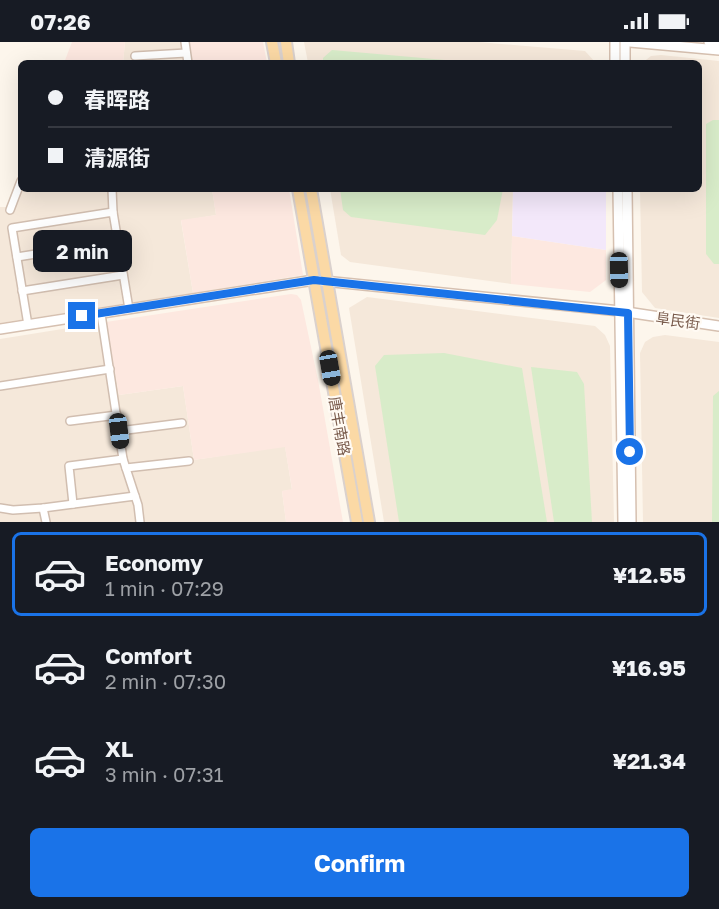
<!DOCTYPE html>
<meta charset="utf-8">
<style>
body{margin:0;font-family:"Golos Text","Noto Sans SC",sans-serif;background:#20242c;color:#f1f3f6;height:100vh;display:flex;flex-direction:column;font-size:22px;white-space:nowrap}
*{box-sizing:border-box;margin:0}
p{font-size:20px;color:#9ea1a6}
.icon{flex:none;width:33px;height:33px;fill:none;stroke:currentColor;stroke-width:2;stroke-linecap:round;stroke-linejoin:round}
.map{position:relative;height:480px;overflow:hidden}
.sheet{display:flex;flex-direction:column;background:#171b24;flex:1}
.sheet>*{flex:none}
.top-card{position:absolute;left:18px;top:18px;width:684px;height:132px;border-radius:9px;box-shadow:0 6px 24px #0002;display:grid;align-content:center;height:132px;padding:0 30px;background:#171b24}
.end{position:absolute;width:27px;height:27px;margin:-14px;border:8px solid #1a73e8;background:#fff;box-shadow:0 0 0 3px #fff}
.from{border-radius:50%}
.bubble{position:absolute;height:42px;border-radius:9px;background:#171b24;box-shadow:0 6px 24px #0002;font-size:20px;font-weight:700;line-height:42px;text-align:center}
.car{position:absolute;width:18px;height:36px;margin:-18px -9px;border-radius:8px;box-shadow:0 0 4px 2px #0007;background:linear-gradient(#222 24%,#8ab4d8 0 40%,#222 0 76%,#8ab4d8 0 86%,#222 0)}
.top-card b{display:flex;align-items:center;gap:21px;height:57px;font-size:22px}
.top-card b+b{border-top:2px solid #363941}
.top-card i{width:15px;height:15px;background:#f1f3f6}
ul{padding:10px 0 0;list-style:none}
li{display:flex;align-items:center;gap:18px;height:84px;margin:0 12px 9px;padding:0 18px;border:3px solid transparent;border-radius:9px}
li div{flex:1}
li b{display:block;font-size:22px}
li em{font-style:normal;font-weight:700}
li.active{border-color:#1a73e8}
li>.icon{width:54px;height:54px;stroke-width:1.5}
.cta{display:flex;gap:12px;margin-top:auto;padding:12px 30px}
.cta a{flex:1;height:69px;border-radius:9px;background:#1a73e8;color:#fff;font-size:24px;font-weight:700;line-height:69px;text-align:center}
.status{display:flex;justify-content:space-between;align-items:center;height:42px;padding:0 30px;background:#171b24;direction:ltr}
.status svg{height:16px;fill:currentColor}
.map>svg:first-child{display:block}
.residential{fill:#f5e8da}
.commercial{fill:#fde8e0}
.education{fill:#f3e8fa}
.green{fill:#d8ecc9}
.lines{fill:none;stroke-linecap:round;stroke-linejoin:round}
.street-casing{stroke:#d1beb0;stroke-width:10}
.secondary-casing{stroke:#d6c0b0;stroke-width:12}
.primary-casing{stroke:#dad1cd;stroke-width:14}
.street{stroke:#fff;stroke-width:7}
.secondary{stroke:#fff;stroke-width:9}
.primary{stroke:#fbd9a5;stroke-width:10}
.route{stroke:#1a73e8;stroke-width:8}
.labels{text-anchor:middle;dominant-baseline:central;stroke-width:4.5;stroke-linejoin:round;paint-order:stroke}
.street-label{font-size:15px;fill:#7a5c4d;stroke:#fffaf3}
</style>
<div class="status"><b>07:26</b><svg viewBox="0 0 49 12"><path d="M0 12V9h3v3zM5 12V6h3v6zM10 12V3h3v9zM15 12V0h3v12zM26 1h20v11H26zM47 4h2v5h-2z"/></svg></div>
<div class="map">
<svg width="719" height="480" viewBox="0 0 719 480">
<rect width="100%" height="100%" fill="#fdf6ec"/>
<!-- residential -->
<g class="residential">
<polygon points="125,0 188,0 192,21 123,21"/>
<polygon points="304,0 479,0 585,9 596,21 308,21"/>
<polygon points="661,13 719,19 719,276 655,266 642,250 640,147 699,147 699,21 642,21 651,14"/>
<polygon points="21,128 21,147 212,147 216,173 181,179 193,251 0,281 0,165 6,165"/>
<polygon points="330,147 513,147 511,242 350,220 341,213"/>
<polygon points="367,255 595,284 605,293 610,304 614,480 384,480 349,266"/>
<polygon points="106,280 119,353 183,344 194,418 285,404 292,448 282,449 286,480 0,480 0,297"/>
<polygon points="665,293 719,300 719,480 643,480 640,311 645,300 653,295"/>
</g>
<!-- commercial -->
<g class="commercial">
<polygon points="72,0 125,0 123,21 64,21"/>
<polygon points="188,0 263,0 267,21 192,21"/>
<polygon points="212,147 289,147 303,233 193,251 181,178 216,173"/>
<polygon points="512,194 606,208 606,238 590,250 511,242"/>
<polygon points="291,252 297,253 301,258 318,338 343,480 286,480 282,449 292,447 285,405 194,418 183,344 119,353 106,280"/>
</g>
<!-- education -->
<polygon class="education" points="513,147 606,147 606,208 512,194"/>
<!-- green -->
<g class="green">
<polygon points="332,8 479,21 323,21 323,16"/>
<polygon points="713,78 719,78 719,222 714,222 706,212 706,82"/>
<polygon points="340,147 503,147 497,178 485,193 351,175 343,168"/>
<polygon points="444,311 522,326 547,480 399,480 375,324 384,313"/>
<polygon points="531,325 577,330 584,342 592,480 554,480"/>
<polygon points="719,349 719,480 712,480 713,354"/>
</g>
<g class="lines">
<defs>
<g id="street">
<polyline points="185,0 188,21"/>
<polyline points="135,14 186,11"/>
<polyline points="112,147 113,170"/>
<polyline points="10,168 21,139"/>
<polyline points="17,215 118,199"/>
<polyline points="22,249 123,233"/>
<polyline points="101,272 123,417 138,463 140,480"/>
<polyline points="28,283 12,186 113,170 129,267"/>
<polyline points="0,344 110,327"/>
<polyline points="70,379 117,373"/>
<polyline points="119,389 182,381"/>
<polyline points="126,426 189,419"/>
<polyline points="73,462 69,424 123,417"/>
<polyline points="0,466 13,468 43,466 135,454"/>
<polyline points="43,466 46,480"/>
</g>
<g id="secondary">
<polyline points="615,0 615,21"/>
<polyline points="625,0 625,21"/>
<polyline points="630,0 719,8"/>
<polyline points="709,0 719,1"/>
<polyline points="618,147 623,480"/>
<polyline points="627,147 631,480"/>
<polyline points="0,287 314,238 620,269 719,284"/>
</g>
<g id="primary">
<polyline points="272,0 276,21"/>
<polyline points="286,0 289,21"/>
<polyline points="298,147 357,480"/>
<polyline points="311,147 369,480"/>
</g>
</defs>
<!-- street casing -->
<use href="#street" class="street-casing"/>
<!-- secondary casing -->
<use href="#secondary" class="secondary-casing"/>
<!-- primary casing -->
<use href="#primary" class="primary-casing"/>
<!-- street -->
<use href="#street" class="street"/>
<!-- secondary -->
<use href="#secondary" class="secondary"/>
<!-- primary -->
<use href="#primary" class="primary"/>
</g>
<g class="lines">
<!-- route -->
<polyline class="route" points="82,274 314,238 628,271 630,410"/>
</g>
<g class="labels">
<!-- street labels -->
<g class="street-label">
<text transform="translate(678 278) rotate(8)">阜民街</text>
<text transform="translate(340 384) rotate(80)">唐丰南路</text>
</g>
</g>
</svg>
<i class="end from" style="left:630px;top:410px"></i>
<i class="end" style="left:82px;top:274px"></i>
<div class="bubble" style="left:33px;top:188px;width:99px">2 min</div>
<i class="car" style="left:619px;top:228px;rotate:179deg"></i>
<i class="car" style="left:330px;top:326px;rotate:170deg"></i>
<i class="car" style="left:119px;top:389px;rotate:173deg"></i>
<div class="top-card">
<b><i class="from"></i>春晖路</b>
<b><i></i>清源街</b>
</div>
</div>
<section class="sheet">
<ul>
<li class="active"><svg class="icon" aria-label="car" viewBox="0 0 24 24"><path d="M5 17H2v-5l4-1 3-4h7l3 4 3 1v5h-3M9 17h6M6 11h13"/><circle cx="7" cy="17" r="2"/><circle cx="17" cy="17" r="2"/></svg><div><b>Economy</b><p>1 min · 07:29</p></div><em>¥12.55</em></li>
<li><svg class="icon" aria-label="car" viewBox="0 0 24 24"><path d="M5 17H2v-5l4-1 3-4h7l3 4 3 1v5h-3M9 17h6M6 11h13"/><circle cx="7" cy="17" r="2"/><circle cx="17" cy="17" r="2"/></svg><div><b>Comfort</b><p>2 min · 07:30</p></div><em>¥16.95</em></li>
<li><svg class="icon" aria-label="car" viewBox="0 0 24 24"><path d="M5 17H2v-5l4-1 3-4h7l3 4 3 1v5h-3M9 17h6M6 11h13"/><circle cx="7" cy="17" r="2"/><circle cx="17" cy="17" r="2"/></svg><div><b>XL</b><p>3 min · 07:31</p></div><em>¥21.34</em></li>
</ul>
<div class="cta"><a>Confirm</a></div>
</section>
